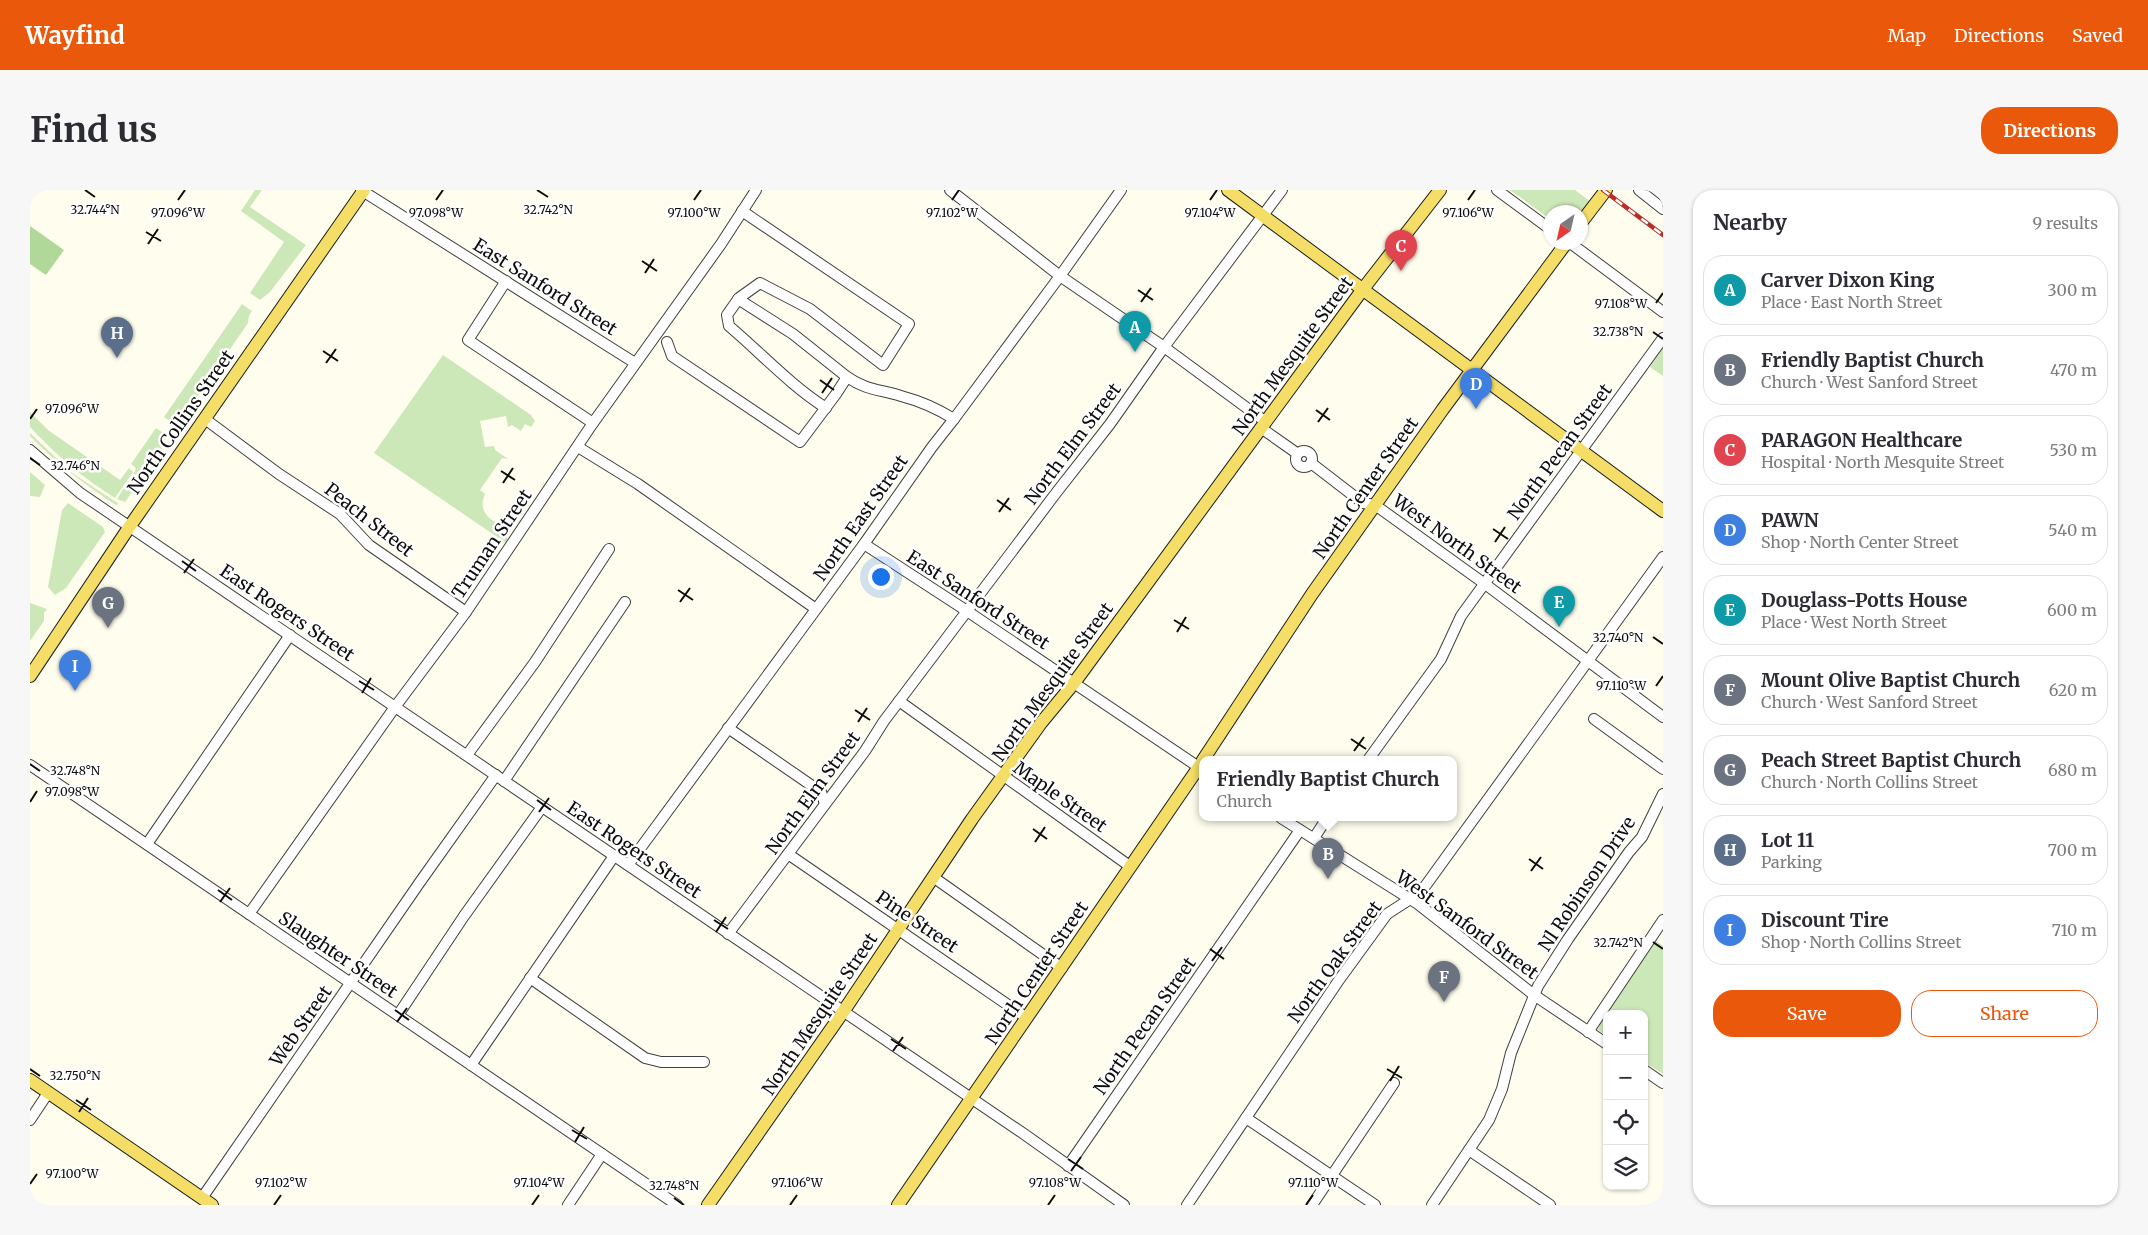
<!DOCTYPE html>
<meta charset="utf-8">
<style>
body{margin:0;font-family:Merriweather,serif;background:#f7f7f7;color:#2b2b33}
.controls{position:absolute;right:15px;bottom:15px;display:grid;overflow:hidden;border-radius:10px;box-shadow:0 1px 4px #0004}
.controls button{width:45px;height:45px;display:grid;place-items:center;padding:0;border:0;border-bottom:1px solid #e1e1e2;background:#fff;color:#2b2b33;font:25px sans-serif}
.compass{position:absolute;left:1513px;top:15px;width:45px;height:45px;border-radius:50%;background:#fff;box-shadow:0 1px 4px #0004;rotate:214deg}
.you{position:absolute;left:850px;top:386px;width:18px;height:18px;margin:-12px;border:4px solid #fff;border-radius:50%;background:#1a73e8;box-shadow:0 0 0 8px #1a73e833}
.badge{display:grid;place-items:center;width:32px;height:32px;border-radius:50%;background:#ea580c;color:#fff;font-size:16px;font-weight:700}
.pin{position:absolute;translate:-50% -41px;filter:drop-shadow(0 1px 2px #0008)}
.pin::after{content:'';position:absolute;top:26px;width:18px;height:15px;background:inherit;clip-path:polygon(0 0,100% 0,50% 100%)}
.popup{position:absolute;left:1169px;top:566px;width:258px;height:65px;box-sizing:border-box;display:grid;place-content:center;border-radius:10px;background:#fff;filter:drop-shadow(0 1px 4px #0005);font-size:16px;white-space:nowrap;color:#7c7c81}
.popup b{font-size:19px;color:#2b2b33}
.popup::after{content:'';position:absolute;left:50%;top:100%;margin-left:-10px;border:10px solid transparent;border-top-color:#fff}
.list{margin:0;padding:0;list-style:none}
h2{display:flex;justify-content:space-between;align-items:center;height:65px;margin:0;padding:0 20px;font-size:21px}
h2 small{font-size:16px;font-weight:400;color:#7c7c81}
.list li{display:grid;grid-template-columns:32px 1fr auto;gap:15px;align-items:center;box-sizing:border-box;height:70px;margin:0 10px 10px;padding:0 10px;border:1px solid #e1e1e2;border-radius:20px}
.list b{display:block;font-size:19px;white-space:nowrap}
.list p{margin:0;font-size:16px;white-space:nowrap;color:#7c7c81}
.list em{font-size:16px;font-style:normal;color:#7c7c81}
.actions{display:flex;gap:10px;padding:15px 20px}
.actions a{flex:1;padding:11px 0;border:1px solid #ea580c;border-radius:20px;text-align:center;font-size:18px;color:#ea580c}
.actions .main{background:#ea580c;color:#fff}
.icon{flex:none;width:28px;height:28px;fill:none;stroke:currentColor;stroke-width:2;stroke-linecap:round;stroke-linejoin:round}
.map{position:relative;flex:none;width:1633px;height:1015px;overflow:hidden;border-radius:20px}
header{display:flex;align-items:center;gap:30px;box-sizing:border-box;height:70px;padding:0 25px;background:#ea580c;color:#fff}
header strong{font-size:24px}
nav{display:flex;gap:28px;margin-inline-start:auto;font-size:18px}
.intro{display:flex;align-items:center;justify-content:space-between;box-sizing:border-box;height:120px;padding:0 30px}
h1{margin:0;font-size:35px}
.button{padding:12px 22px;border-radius:20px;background:#ea580c;color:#fff;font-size:18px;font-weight:700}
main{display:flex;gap:30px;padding:0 30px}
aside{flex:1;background:#fff;border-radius:20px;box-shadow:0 1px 4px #0004}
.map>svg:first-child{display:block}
.green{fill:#cde8b8}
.forest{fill:#b0d898}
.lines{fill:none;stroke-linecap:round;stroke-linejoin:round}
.minor-casing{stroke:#404040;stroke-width:12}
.major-casing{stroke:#1e1e1e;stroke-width:14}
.minor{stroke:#fff;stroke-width:10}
.major{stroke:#f5de67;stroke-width:12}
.rail-casing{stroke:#ba2c28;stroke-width:4.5}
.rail{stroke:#fff;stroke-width:2.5;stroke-dasharray:8;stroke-linecap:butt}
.ticks{fill:none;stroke:#0d0d0d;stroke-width:2}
.labels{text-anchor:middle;stroke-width:5;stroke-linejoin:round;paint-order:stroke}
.street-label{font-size:18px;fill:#0d0d0d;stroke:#fff}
.ticks-label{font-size:12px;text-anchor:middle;fill:#0d0d0d;stroke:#fff;stroke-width:5;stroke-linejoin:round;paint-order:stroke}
</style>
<header>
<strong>Wayfind</strong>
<nav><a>Map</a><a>Directions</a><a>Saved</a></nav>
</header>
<div class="intro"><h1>Find us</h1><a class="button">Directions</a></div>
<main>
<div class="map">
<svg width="1633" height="1015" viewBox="0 0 1633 1015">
<rect width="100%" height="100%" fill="#fffded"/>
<g class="green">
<path d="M225 0H232L220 17 276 55 240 102 230 110 220 103 254 52 211 21Z"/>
<path d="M1480 0H1545L1561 12 1551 27 1550 22H1520V29Z"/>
<path d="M212 114 222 121 219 126 218 133 154 226 147 229 144 234 134 227Z"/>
<path d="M1633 158V186L1620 177Z"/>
<path d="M413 165 501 225 505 231 501 237 495 234 491 241 482 235 478 237 476 226 450 231 455 257 464 256 465 260 478 269 472 268 450 300 455 304C442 334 486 332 476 353L344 263Z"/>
<path d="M0 222 18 240 90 290 99 278 103 282 85 308C53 288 26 265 0 237Z"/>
<path d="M126 238 136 245 132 259 95 312 87 309 105 281 106 278 101 274Z"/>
<path d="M0 243 42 283 89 314 86 315C55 295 26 273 0 246Z"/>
<path d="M0 282 15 295 10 307 0 306Z"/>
<path d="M38 313 73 337 75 342 36 398 25 405 18 397 32 320Z"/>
<path d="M0 413 17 419 14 423V431L0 451Z"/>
<path d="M1625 750 1633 756V884L1614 872V824H1577V846L1565 838Z"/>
</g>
<path class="forest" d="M0 36 34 60 16 85 0 74Z"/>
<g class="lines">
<g class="minor-casing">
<g id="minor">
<path d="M331 0 605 173"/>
<path d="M920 0 1030 86 1134 157 1236 232"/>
<path d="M1467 0 1520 39"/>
<path d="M1609 0 1633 19"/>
<path d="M712 21 879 134 853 175 780 119 730 93 709 108 697 125 699 136C731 163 760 195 796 218"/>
<path d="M1539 52 1633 122"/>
<path d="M476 91 438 150 563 233"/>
<path d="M708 109 763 144 817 187"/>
<path d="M637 152 642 166 770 252 806 204 817 187C838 201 849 199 871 206 890 211 908 219 924 229"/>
<path d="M175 229 249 284 310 324 339 355 436 422"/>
<path d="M1231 238 1268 264"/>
<path d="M548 257 608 294 786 419"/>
<path d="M0 260 50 303 994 944 1094 1015"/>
<circle cx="1274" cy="269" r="8"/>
<path d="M1281 273 1333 313 1345 315 1455 394 1633 527"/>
<path d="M834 354 937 421 1173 580"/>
<path d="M869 511 1101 677"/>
<path d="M1564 529 1633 579"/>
<path d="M698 538 791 602 795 614"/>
<path d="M437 565 505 472 579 359"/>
<path d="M1338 570 1411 469 1431 426 1633 148"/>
<path d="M0 575 647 1015"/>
<path d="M474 591 595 412"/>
<path d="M1251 628 1388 714 1504 805 1577 854"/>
<path d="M1284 648 1297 628"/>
<path d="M117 654 260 445"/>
<path d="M758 664 997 828"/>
<path d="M598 675 834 354 902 257 924 229 1030 86 1091 0"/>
<path d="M903 687 1032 778"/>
<path d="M219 724 365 517 436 422 563 233 691 54 726 0"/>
<path d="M698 744 835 561 854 531 1026 303 1080 234 1134 157 1252 0"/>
<path d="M500 788 615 868 631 872H674"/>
<path d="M368 825 434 726 512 617"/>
<path d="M1558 842 1633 730"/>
<path d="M441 875 584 666"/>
<path d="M1614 880 1633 893"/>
<path d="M1216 928 1345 1015"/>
<path d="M0 930 18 903"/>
<path d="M1439 960 1520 1015"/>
<path d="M1038 976 1270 640"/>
<path d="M172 1008 390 692 466 585"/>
<path d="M538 1015 572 964"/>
<path d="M1157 1015 1309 790 1357 724 1388 704 1396 695 1633 367"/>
<path d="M1282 1015 1364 893"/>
<path d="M1402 1015 1459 930 1472 899 1481 863 1508 796 1538 749 1599 662 1612 647 1633 604"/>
</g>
</g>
<g class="major-casing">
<g id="major">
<path d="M1198 0 1633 321"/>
<path d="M1550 34 1576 0"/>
<path d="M0 486 100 336 334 0"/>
<path d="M1173 570 1282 404 1413 219 1537 52"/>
<path d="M0 890 182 1015"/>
<path d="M678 1015 813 822 942 629 1011 533 1044 493 1333 99 1410 0"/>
<path d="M868 1015 1173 571"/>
</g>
</g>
<use href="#minor" class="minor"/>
<use href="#major" class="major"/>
<g class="rail-casing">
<path id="rail" d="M1573 0 1633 45"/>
</g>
<use href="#rail" class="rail"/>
</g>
<path class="ticks" d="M55 0 65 7M507 0 518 7M148 10 155 0M406 10 413 0M664 10 671 0M922 10 929 0M1180 10 1187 0M1438 10 1445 0M116 42 131 51M118 54 128 39M612 71 627 81M615 83 624 69M1108 100 1123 110M1111 112 1121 98M1626 113 1633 103M1623 142 1633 149M293 161 308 171M296 173 306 159M790 190 804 200M792 203 802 188M1286 220 1300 230M0 229 7 219M1288 232 1298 218M0 268 10 275M471 281 485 290M473 293 483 278M967 310 981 320M969 322 979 308M1463 339 1478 349M1465 352 1475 337M152 371 166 381M154 383 164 369M648 400 663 410M650 412 660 398M1144 430 1159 439M1147 442 1156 427M1623 447 1633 454M329 491 344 500M1626 496 1633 486M332 503 341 488M825 520 840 530M828 532 837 518M1321 549 1336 559M1324 561 1334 547M0 574 10 581M507 610 521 620M0 612 7 601M509 622 519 608M1003 639 1017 649M1005 652 1015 637M1499 669 1513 679M1501 681 1511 667M188 700 202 710M190 712 200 698M684 730 698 739M686 742 696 727M1623 752 1633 759M1180 759 1194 769M1182 771 1192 757M365 820 379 830M367 832 377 818M861 849 876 859M863 861 873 847M0 879 10 886M1357 879 1372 888M1360 891 1369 876M46 910 61 920M49 922 58 908M542 940 557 949M545 952 554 937M1038 969 1053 979M1041 981 1051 967M0 994 7 984M644 1008 654 1015M244 1015 251 1005M502 1015 509 1005M760 1015 767 1005M1018 1015 1025 1005M1276 1015 1283 1005"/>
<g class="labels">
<g class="street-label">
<text transform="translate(515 97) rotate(32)" y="6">East Sanford Street</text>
<text transform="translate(1263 166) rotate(-54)" y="6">North Mesquite Street</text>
<text transform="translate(151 232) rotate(-55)" y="6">North Collins Street</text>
<text transform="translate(1043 254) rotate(-53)" y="6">North Elm Street</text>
<text transform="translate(1530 262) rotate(-54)" y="6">North Pecan Street</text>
<text transform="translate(1336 298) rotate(-55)" y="6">North Center Street</text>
<text transform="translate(831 328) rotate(-55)" y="6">North East Street</text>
<text transform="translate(339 330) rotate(38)" y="6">Peach Street</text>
<text transform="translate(462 354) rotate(-56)" y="6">Truman Street</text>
<text transform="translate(1427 354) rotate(36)" y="6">West North Street</text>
<text transform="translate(948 410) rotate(33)" y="6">East Sanford Street</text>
<text transform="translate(257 423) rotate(34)" y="6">East Rogers Street</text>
<text transform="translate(1023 492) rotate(-54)" y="6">North Mesquite Street</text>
<text transform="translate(783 603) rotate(-54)" y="6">North Elm Street</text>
<text transform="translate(1030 607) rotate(35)" y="6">Maple Street</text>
<text transform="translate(604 660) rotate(34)" y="6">East Rogers Street</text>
<text transform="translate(1557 694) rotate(-56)" y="6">Nl Robinson Drive</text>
<text transform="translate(887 732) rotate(34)" y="6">Pine Street</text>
<text transform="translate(1437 735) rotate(36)" y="6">West Sanford Street</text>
<text transform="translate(308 765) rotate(34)" y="6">Slaughter Street</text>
<text transform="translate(1305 772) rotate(-54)" y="6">North Oak Street</text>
<text transform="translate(1007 783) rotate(-56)" y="6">North Center Street</text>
<text transform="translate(790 824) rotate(-56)" y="6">North Mesquite Street</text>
<text transform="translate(271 836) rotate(-55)" y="6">Web Street</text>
<text transform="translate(1115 836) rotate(-55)" y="6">North Pecan Street</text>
</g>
</g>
<g class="ticks-label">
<text x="65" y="24">32.744°N</text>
<text x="518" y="24">32.742°N</text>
<text x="148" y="27">97.096°W</text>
<text x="406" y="27">97.098°W</text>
<text x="664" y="27">97.100°W</text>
<text x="922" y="27">97.102°W</text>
<text x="1180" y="27">97.104°W</text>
<text x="1438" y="27">97.106°W</text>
<text x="1591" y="118">97.108°W</text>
<text x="1588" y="146">32.738°N</text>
<text x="42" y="223">97.096°W</text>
<text x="45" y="280">32.746°N</text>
<text x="1588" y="452">32.740°N</text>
<text x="1591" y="500">97.110°W</text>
<text x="45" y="585">32.748°N</text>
<text x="42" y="606">97.098°W</text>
<text x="1588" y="757">32.742°N</text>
<text x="45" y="890">32.750°N</text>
<text x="42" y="988">97.100°W</text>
<text x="251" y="997">97.102°W</text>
<text x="509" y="997">97.104°W</text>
<text x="767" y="997">97.106°W</text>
<text x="1025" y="997">97.108°W</text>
<text x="1283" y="997">97.110°W</text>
<text x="644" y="1000">32.748°N</text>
</g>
</svg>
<div class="controls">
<button>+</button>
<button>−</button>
<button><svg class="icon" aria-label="locate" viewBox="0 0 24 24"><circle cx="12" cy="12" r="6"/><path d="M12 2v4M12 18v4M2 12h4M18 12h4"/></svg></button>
<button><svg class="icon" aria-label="layers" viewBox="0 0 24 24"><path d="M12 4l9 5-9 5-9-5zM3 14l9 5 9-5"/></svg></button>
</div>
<svg class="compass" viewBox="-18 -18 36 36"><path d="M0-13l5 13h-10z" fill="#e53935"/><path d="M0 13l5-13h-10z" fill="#7c7c81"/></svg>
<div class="you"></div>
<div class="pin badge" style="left:1105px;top:162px;background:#0f9aa8">A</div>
<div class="pin badge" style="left:1298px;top:689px;background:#6b7280">B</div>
<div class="popup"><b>Friendly Baptist Church</b>Church</div>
<div class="pin badge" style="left:1371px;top:81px;background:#e0444e">C</div>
<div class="pin badge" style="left:1446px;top:219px;background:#3f7fe0">D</div>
<div class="pin badge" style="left:1529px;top:437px;background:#0f9aa8">E</div>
<div class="pin badge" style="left:1414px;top:812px;background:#6b7280">F</div>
<div class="pin badge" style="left:78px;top:438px;background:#6b7280">G</div>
<div class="pin badge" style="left:87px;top:168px;background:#5c6f8a">H</div>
<div class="pin badge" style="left:45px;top:501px;background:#3f7fe0">I</div>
</div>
<aside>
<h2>Nearby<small>9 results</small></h2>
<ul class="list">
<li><span class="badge" style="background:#0f9aa8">A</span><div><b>Carver Dixon King</b><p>Place · East North Street</p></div><em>300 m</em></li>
<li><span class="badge" style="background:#6b7280">B</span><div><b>Friendly Baptist Church</b><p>Church · West Sanford Street</p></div><em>470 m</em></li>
<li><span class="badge" style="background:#e0444e">C</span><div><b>PARAGON Healthcare</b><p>Hospital · North Mesquite Street</p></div><em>530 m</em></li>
<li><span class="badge" style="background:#3f7fe0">D</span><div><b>PAWN</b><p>Shop · North Center Street</p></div><em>540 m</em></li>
<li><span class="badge" style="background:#0f9aa8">E</span><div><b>Douglass-Potts House</b><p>Place · West North Street</p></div><em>600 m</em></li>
<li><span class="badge" style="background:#6b7280">F</span><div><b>Mount Olive Baptist Church</b><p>Church · West Sanford Street</p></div><em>620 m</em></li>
<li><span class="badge" style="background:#6b7280">G</span><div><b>Peach Street Baptist Church</b><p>Church · North Collins Street</p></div><em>680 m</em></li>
<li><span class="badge" style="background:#5c6f8a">H</span><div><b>Lot 11</b><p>Parking</p></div><em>700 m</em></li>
<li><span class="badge" style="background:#3f7fe0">I</span><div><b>Discount Tire</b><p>Shop · North Collins Street</p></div><em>710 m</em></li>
</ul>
<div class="actions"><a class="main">Save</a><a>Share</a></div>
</aside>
</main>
